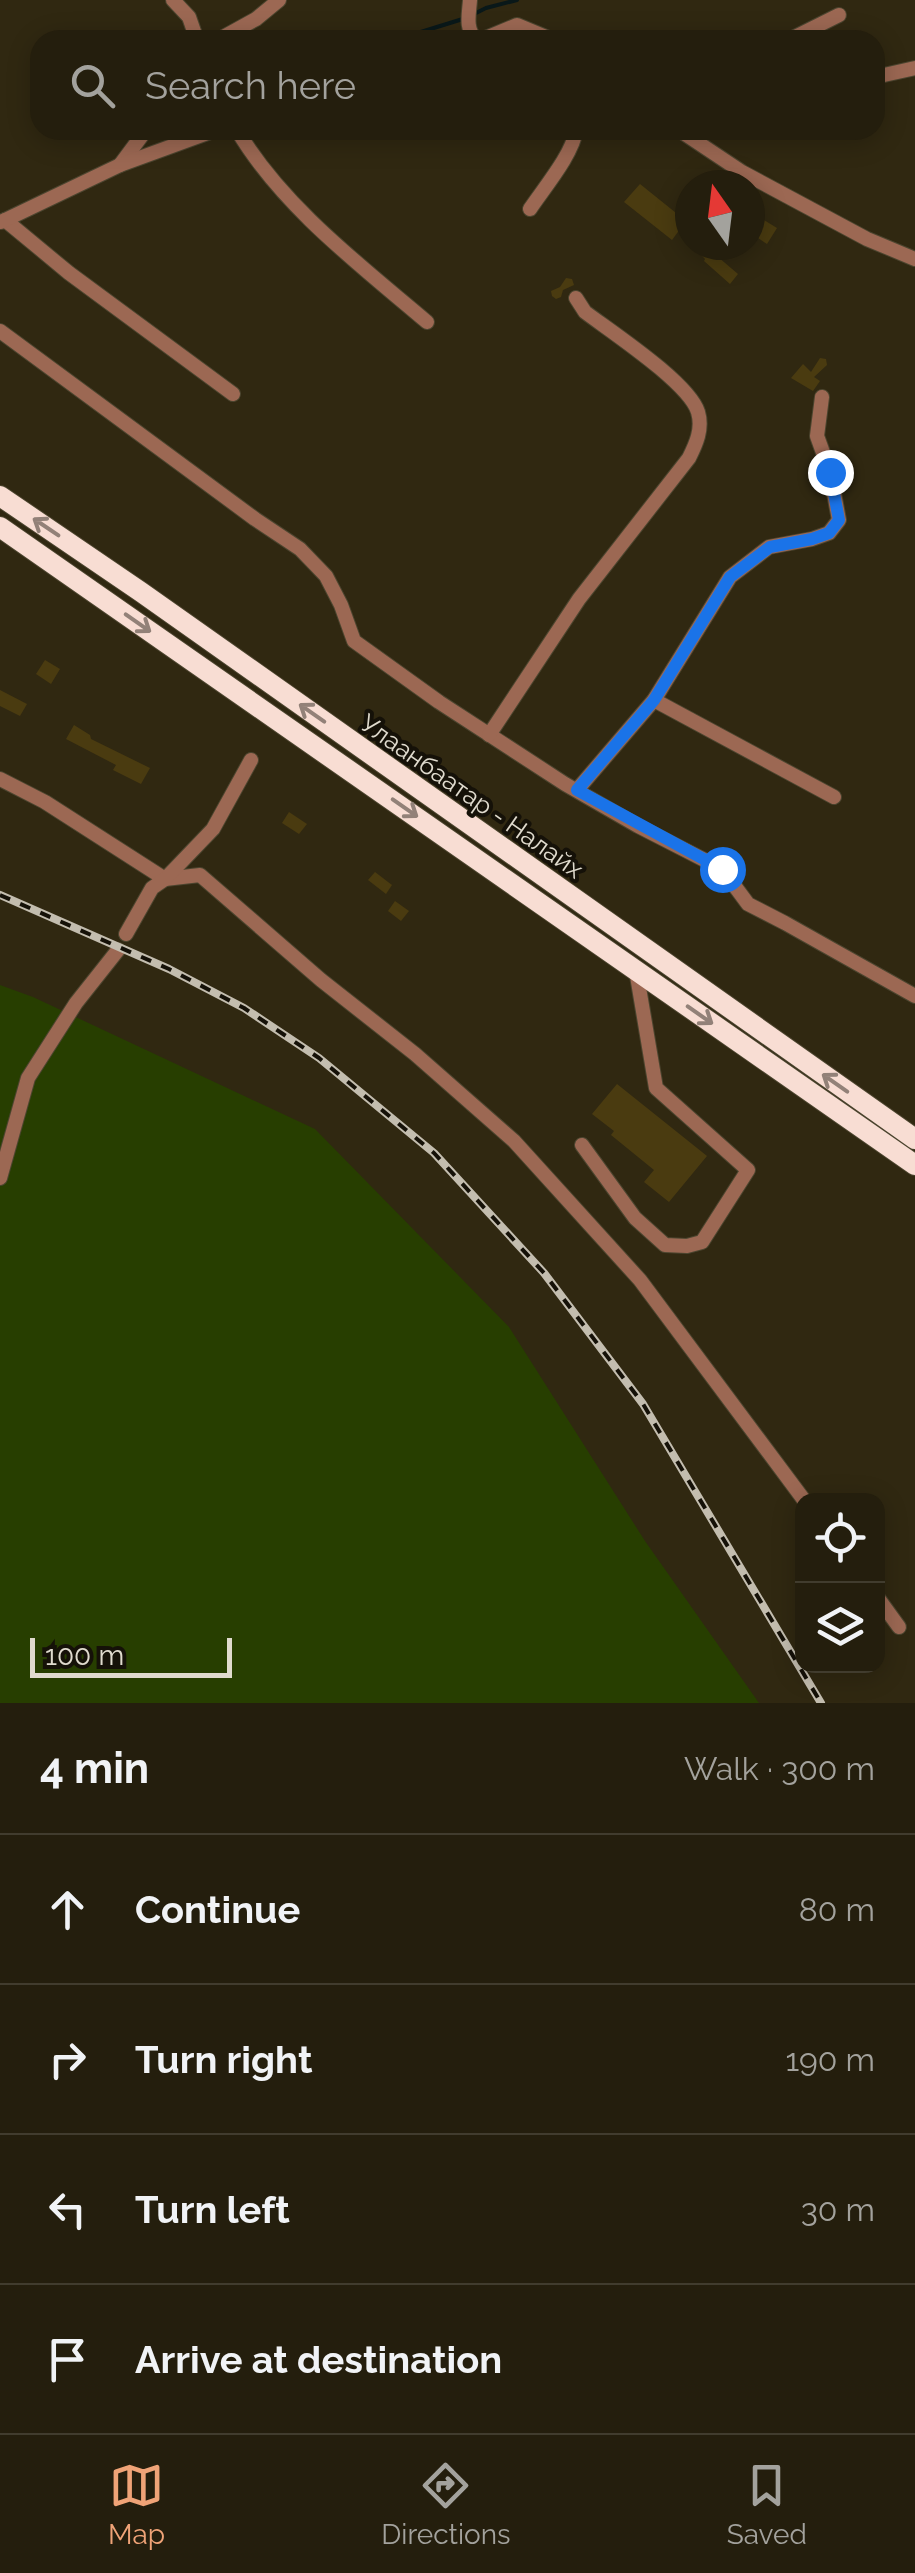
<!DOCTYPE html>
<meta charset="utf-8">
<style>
body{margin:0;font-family:Raleway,sans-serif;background:#2c2716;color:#f1f3f6}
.controls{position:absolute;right:30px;bottom:30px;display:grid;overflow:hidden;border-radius:20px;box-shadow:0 5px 25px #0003}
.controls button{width:90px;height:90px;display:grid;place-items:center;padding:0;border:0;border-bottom:2px solid #413c2e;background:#241e0d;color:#f1f3f6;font:50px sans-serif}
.compass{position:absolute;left:675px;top:170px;width:90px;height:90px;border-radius:50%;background:#241e0d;box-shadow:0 5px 25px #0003;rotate:346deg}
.scale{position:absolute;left:30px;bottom:25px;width:202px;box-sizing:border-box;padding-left:10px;border:5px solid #e0dbce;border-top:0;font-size:28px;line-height:35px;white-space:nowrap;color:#e0dbce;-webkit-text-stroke:8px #151108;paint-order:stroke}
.stop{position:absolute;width:30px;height:30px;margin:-22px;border:8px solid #1a73e8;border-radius:50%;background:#fff}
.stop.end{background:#1a73e8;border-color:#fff;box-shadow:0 2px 10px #0008}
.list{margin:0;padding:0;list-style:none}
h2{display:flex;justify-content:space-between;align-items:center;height:130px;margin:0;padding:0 40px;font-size:42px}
h2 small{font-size:32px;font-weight:400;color:#a3a29d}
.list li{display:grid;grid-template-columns:65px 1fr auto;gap:30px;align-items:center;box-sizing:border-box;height:150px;padding:0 40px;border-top:2px solid #413c2e}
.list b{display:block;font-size:38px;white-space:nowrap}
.list em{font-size:32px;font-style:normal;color:#a3a29d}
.icon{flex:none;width:55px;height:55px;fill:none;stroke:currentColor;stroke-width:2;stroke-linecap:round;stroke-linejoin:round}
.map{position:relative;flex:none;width:915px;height:1703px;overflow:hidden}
.search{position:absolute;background:#241e0d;box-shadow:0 5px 25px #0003;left:30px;right:30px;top:30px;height:110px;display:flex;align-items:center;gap:25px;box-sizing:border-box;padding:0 35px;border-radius:30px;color:#a3a29d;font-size:38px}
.sheet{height:730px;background:#241e0d}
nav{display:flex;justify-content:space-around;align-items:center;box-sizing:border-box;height:140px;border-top:2px solid #413c2e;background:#241e0d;font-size:28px;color:#a3a29d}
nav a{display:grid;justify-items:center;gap:5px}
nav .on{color:#efa377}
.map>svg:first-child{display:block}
.green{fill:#273e00}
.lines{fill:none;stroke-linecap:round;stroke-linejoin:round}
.stream{stroke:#091819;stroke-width:4}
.building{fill:#4a3b10}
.minor-casing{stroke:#4c452f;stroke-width:16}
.highway-casing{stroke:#4c452f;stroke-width:22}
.minor{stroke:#9c6853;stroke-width:14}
.highway{stroke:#f8ddd3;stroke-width:20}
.rail-casing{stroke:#c3bdaf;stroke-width:8}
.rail{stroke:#151108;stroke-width:4;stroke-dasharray:11;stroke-linecap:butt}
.oneway{stroke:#928178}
.route{stroke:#1a73e8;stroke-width:12}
.labels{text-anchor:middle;stroke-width:8;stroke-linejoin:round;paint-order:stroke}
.street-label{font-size:25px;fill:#e0dbce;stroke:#151108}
</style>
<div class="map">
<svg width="915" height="1703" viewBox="0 0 915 1703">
<rect width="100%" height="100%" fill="#302811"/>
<path class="green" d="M0 985 33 997 315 1129 509 1327 645 1541 759 1703H0Z"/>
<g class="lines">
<g class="stream">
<path d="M474 14 486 8 517 0"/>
<path d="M395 40 466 18"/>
</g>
</g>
<g class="building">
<path d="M640 184 686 221 672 240 624 202Z"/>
<path d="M761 218 777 228 767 244 752 234Z"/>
<path d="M692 245H704L738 274 730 284 704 261 705 259Z"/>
<path d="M566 278 572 279 574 285 563 290 561 297 556 299 552 296 551 291 560 287Z"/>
<path d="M820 358 826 359 827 365 814 377 820 381 813 391 791 378 803 364 811 372Z"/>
<path d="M45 660 60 669 51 684 36 674Z"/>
<path d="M0 690 27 704 20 716 0 706Z"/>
<path d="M74 725 90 735 91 739 150 768 141 784 113 770 116 765 66 739Z"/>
<path d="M289 812 307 824 299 834 282 823Z"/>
<path d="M375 872 392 885 386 894 368 880Z"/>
<path d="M395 901 409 911 401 921 388 911Z"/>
<path d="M617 1084 707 1156 669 1202 644 1182 654 1170 611 1135 614 1131 592 1114Z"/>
</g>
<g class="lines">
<g class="minor-casing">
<g id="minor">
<path d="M173 0 189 17 197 40"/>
<path d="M470 0C469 15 465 28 476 40"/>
<path d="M218 40 256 19 279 0"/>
<path d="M481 40 517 25 553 40"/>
<path d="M789 40 839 15"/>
<path d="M875 77 915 68"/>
<path d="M237 130C282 206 360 265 427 322"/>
<path d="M679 130 742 172 867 239 915 259"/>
<path d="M120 165 146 130"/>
<path d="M530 209C544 188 573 154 576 130"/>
<path d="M5 220 69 273 233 394"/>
<path d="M1 222 120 165 216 130"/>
<path d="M0 331 255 519 300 549 326 576 341 605 354 641 439 702 565 784 638 826 722 869 748 904 785 923 915 996"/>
<path d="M654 700 834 797"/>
<path d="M489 735 579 599 689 458C696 444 703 429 698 412 689 383 613 333 585 312L576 298"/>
<path d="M0 779 45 802 165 879 200 875 321 980 415 1054 514 1141 640 1280 804 1500"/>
<path d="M577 790 654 700 730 577 769 547 812 539 829 533 839 520 830 472 817 436 822 397"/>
<path d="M126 934 152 888 165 879 213 829 251 760"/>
<path d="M582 1145 635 1218 665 1245 687 1246 702 1242 748 1170 656 1088 636 970"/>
<path d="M0 1178 28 1078 76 1003 118 950"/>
<path d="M878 1598 899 1627"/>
</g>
</g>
<g class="highway-casing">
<g id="highway">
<path d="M0 496 141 592 915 1139"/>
<path d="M0 527 915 1165"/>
</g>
</g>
<use href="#minor" class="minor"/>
<use href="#highway" class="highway"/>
<g class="rail-casing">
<path id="rail" d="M0 895 169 969 244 1008 319 1058 434 1153 544 1273 643 1404 821 1703"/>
</g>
<use href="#rail" class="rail"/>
</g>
<defs><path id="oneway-shaft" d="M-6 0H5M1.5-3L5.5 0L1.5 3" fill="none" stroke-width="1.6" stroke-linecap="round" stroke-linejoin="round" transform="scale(2.5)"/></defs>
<g class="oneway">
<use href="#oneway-shaft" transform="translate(46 527) rotate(-146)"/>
<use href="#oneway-shaft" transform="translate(138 623) rotate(35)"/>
<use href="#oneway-shaft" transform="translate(312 713) rotate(-145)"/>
<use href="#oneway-shaft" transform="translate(405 808) rotate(35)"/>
<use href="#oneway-shaft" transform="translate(700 1015) rotate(35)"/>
<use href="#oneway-shaft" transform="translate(835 1083) rotate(-145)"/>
</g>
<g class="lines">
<path class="route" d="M722 869 577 790 654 700 730 577 770 547 812 539 829 533 839 520 830 472"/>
</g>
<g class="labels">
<g class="street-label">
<text transform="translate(472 796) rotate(35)" y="9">Улаанбаатар - Налайх</text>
</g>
</g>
</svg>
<div class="controls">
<button><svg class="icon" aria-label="locate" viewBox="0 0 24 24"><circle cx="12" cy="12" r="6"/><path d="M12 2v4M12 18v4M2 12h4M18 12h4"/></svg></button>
<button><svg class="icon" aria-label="layers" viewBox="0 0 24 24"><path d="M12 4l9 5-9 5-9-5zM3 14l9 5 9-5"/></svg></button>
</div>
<svg class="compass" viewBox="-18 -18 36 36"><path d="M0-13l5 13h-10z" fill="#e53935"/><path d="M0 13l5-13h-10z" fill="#a3a29d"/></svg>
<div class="scale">100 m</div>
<div class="stop" style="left:722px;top:869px"></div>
<div class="stop end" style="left:830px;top:472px"></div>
<div class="search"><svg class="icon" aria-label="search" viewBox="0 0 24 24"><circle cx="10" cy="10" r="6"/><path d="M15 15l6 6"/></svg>Search here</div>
</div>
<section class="sheet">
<h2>4 min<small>Walk · 300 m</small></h2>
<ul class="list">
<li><svg class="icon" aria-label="ahead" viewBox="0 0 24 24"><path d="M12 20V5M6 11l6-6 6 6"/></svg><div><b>Continue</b></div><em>80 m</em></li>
<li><svg class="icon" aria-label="right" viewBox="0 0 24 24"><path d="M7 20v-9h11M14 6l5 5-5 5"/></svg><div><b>Turn right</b></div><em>190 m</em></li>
<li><svg class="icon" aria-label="left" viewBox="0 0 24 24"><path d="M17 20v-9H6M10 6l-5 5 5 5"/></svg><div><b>Turn left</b></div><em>30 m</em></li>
<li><svg class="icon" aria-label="arrive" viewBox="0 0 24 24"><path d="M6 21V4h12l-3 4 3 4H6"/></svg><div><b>Arrive at destination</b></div></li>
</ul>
</section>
<nav>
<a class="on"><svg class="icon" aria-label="map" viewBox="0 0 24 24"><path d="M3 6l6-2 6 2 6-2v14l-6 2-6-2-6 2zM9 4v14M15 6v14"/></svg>Map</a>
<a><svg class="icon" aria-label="directions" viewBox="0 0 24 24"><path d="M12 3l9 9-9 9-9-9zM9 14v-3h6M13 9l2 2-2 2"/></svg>Directions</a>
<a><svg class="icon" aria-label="saved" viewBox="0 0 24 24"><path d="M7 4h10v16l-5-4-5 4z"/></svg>Saved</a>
</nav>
